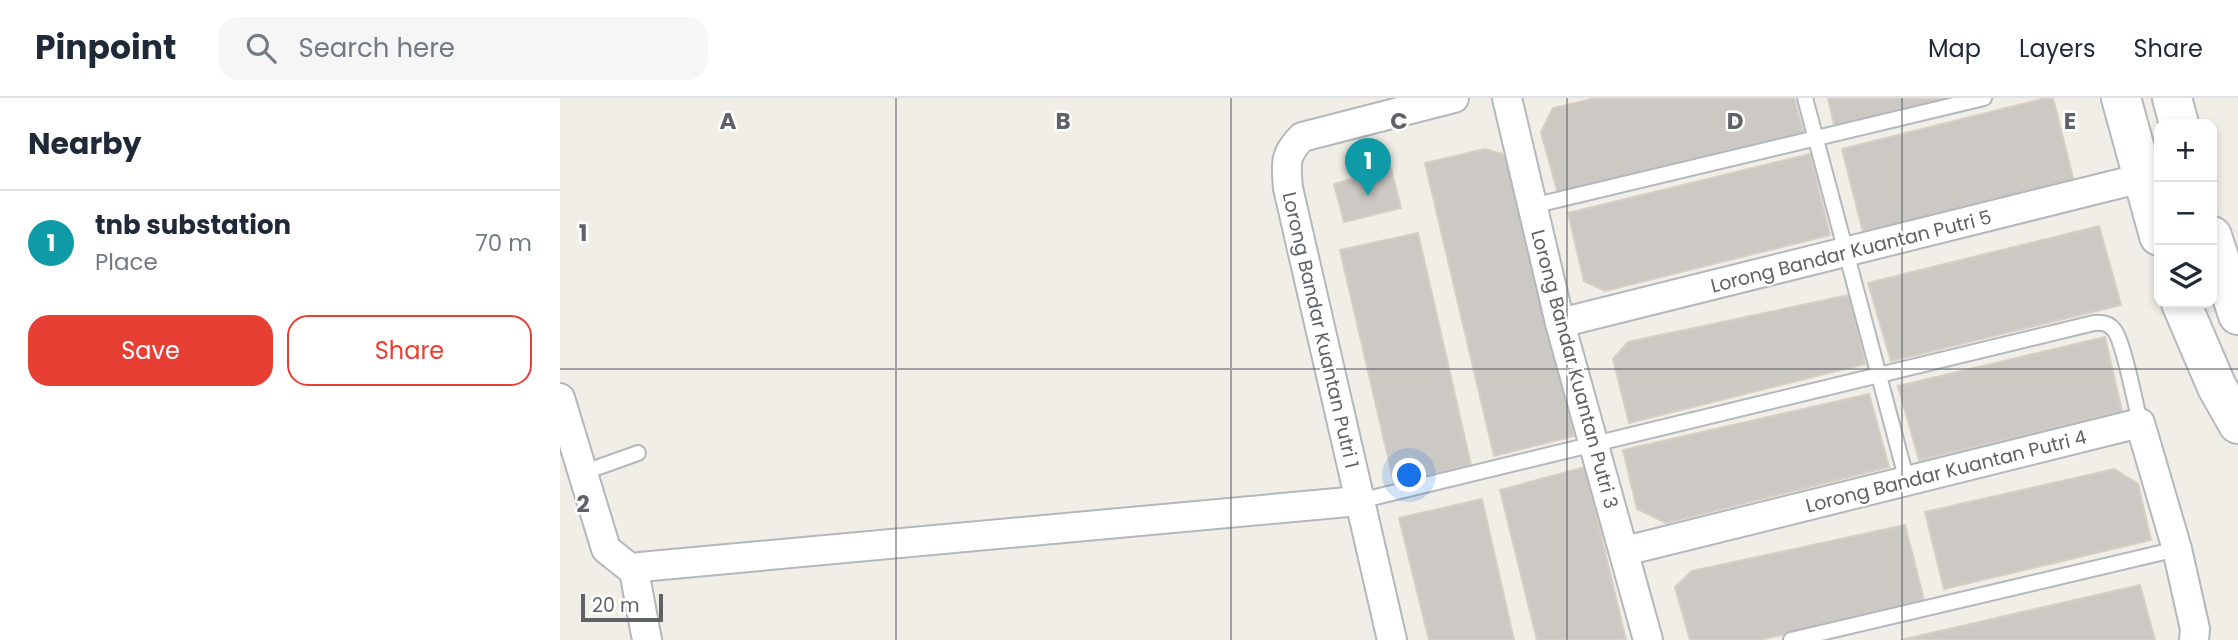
<!DOCTYPE html>
<meta charset="utf-8">
<style>
body{margin:0;font-family:Poppins,sans-serif;background:#f6f6f7;color:#1f2937}
.controls{position:absolute;right:21px;top:21px;display:grid;overflow:hidden;border-radius:14px;box-shadow:0 4px 10px #0003}
.controls button{width:63px;height:63px;display:grid;place-items:center;padding:0;border:0;border-bottom:2px solid #e0e1e3;background:#fff;color:#1f2937;font:35px sans-serif}
.scale{position:absolute;left:21px;bottom:18px;width:82px;box-sizing:border-box;padding-left:7px;border:4px solid #5e6266;border-top:0;font-size:19px;line-height:24px;white-space:nowrap;color:#5e6266;-webkit-text-stroke:5px #fff;paint-order:stroke}
.you{position:absolute;left:850px;top:378px;width:24px;height:24px;margin:-18px;border:5px solid #fff;border-radius:50%;background:#1a73e8;box-shadow:0 0 0 10px #1a73e833}
.badge{display:grid;place-items:center;width:46px;height:46px;border-radius:50%;background:#e83f34;color:#fff;font-size:23px;font-weight:700}
.pin{position:absolute;translate:-50% -58px;filter:drop-shadow(0 2px 4px #0008)}
.pin::after{content:'';position:absolute;top:37px;width:24px;height:21px;background:inherit;clip-path:polygon(0 0,100% 0,50% 100%)}
.list{margin:0;padding:0;list-style:none}
h2{display:flex;justify-content:space-between;align-items:center;height:91px;margin:0;padding:0 28px;font-size:30px}
h2 small{font-size:23px;font-weight:400;color:#747a83}
.list li{display:grid;grid-template-columns:46px 1fr auto;gap:21px;align-items:center;box-sizing:border-box;height:105px;padding:0 28px;border-top:2px solid #e0e1e3}
.list b{display:block;font-size:26px;white-space:nowrap}
.list p{margin:0;font-size:23px;white-space:nowrap;color:#747a83}
.list em{font-size:23px;font-style:normal;color:#747a83}
.actions{display:flex;gap:14px;padding:21px 28px}
.actions a{flex:1;padding:16px 0;border:2px solid #e83f34;border-radius:21px;text-align:center;font-size:24px;color:#e83f34}
.actions .main{background:#e83f34;color:#fff}
.icon{flex:none;width:38px;height:38px;fill:none;stroke:currentColor;stroke-width:2;stroke-linecap:round;stroke-linejoin:round}
.map{position:relative;flex:none;width:1678px;height:542px;overflow:hidden}
header{display:flex;align-items:center;gap:42px;box-sizing:border-box;height:98px;padding:0 35px;background:#fff;border-bottom:2px solid #e0e1e3}
header strong{font-size:33px}
nav{display:flex;gap:38px;margin-inline-start:auto;font-size:24px}
.search{width:490px;height:63px;background:#f6f6f7;display:flex;align-items:center;gap:18px;box-sizing:border-box;padding:0 24px;border-radius:21px;color:#747a83;font-size:26px}
main{display:flex}
aside{flex:1;background:#fff}
.map>svg:first-child{display:block}
.building{fill:#ccc8c3;stroke:#d5cfc5;stroke-width:2}
.lines{fill:none;stroke-linecap:round;stroke-linejoin:round}
.lane-casing{stroke:#b4b7bb;stroke-width:18}
.street-casing{stroke:#b4b7bb;stroke-width:32}
.secondary-casing{stroke:#b5b9bd;stroke-width:42}
.lane{stroke:#fff;stroke-width:14}
.street{stroke:#fff;stroke-width:28}
.secondary{stroke:#fff;stroke-width:38}
.grid{fill:none;stroke:#5e6266;stroke-width:2;stroke-opacity:0.55}
.labels{text-anchor:middle;stroke-width:5;stroke-linejoin:round;paint-order:stroke}
.street-label{font-size:19px;fill:#5e6266;stroke:#fff}
.grid-label{font-size:23px;text-anchor:middle;font-weight:bold;fill:#5e6266;stroke:#fff;stroke-width:5;stroke-linejoin:round;paint-order:stroke}
</style>
<header>
<strong>Pinpoint</strong>
<div class="search"><svg class="icon" aria-label="search" viewBox="0 0 24 24"><circle cx="10" cy="10" r="6"/><path d="M15 15l6 6"/></svg>Search here</div>
<nav><a>Map</a><a>Layers</a><a>Share</a></nav>
</header>
<main>
<aside>
<h2>Nearby<small></small></h2>
<ul class="list">
<li><span class="badge" style="background:#0f9aa8">1</span><div><b>tnb substation</b><p>Place</p></div><em>70 m</em></li>
</ul>
<div class="actions"><a class="main">Save</a><a>Share</a></div>
</aside>
<div class="map">
<svg width="1678" height="542" viewBox="0 0 1678 542">
<rect width="100%" height="100%" fill="#f0eee6"/>
<g class="building">
<path d="M1036 0H1234L1244 36 998 96 981 34 993 10Z"/>
<path d="M1268 0H1402L1275 31Z"/>
<path d="M1486 0H1493L1514 84 1303 134 1282 51Z"/>
<path d="M925 51 949 58 1014 338 934 358 865 65Z"/>
<path d="M1250 56 1270 137 1045 193 1024 183 1008 115Z"/>
<path d="M831 70 841 110 784 124 774 86Z"/>
<path d="M1539 128 1561 207 1331 263 1308 185Z"/>
<path d="M858 135 911 367 834 385 780 152Z"/>
<path d="M1289 197 1305 266 1069 325 1053 261 1068 244Z"/>
<path d="M1545 239 1562 313 1359 362 1338 288Z"/>
<path d="M1309 296 1329 369 1106 425 1077 411 1063 352Z"/>
<path d="M1025 369 1066 542H977L940 392Z"/>
<path d="M1554 371 1578 386 1591 442 1384 491 1365 414Z"/>
<path d="M922 401 954 542H869L839 420Z"/>
<path d="M1345 427 1364 502 1200 542H1130L1115 489 1132 473Z"/>
<path d="M1580 487 1595 542H1341Z"/>
</g>
<g class="lines">
<g class="lane-casing">
<g id="lane">
<path d="M1245 0 1347 383"/>
<path d="M972 108 1424 0"/>
<path d="M22 375 78 355"/>
<path d="M799 403 1534 225C1542 224 1549 225 1554 232 1563 242 1576 308 1580 325"/>
<path d="M1231 542 1617 451"/>
</g>
</g>
<g class="street-casing">
<g id="street">
<path d="M947 0 1000 225 1088 542"/>
<path d="M1000 225 1582 80"/>
<path d="M0 300 46 451 75 474"/>
<path d="M1065 453 1580 325 1617 451 1635 531 1634 542"/>
<path d="M87 542 75 478 80 469 799 403"/>
<path d="M832 542 728 90C726 66 724 57 742 39L894 0"/>
</g>
</g>
<g class="secondary-casing">
<g id="secondary">
<path d="M1561 0 1599 138"/>
<path d="M1612 0 1619 26"/>
<path d="M1652 138 1678 217"/>
<path d="M1621 205 1657 289 1678 326"/>
</g>
</g>
<use href="#lane" class="lane"/>
<use href="#street" class="street"/>
<use href="#secondary" class="secondary"/>
</g>
<path class="grid" d="M336 0V542M671 0V542M1007 0V542M1342 0V542M0 271H1678"/>
<g class="labels">
<g class="street-label">
<text transform="translate(1291 153) rotate(-14)" y="7">Lorong Bandar Kuantan Putri 5</text>
<text transform="translate(761 232) rotate(77)" y="7">Lorong Bandar Kuantan Putri 1</text>
<text transform="translate(1015 271) rotate(75)" y="7">Lorong Bandar Kuantan Putri 3</text>
<text transform="translate(1386 373) rotate(-14)" y="7">Lorong Bandar Kuantan Putri 4</text>
</g>
</g>
<g class="grid-label">
<text x="168" y="31">A</text>
<text x="503" y="31">B</text>
<text x="839" y="31">C</text>
<text x="1175" y="31">D</text>
<text x="1510" y="31">E</text>
<text x="23" y="143">1</text>
<text x="23" y="414">2</text>
</g>
</svg>
<div class="controls">
<button>+</button>
<button>−</button>
<button><svg class="icon" aria-label="layers" viewBox="0 0 24 24"><path d="M12 4l9 5-9 5-9-5zM3 14l9 5 9-5"/></svg></button>
</div>
<div class="scale">20 m</div>
<div class="you"></div>
<div class="pin badge" style="left:808px;top:98px;background:#0f9aa8">1</div>
</div>
</main>
